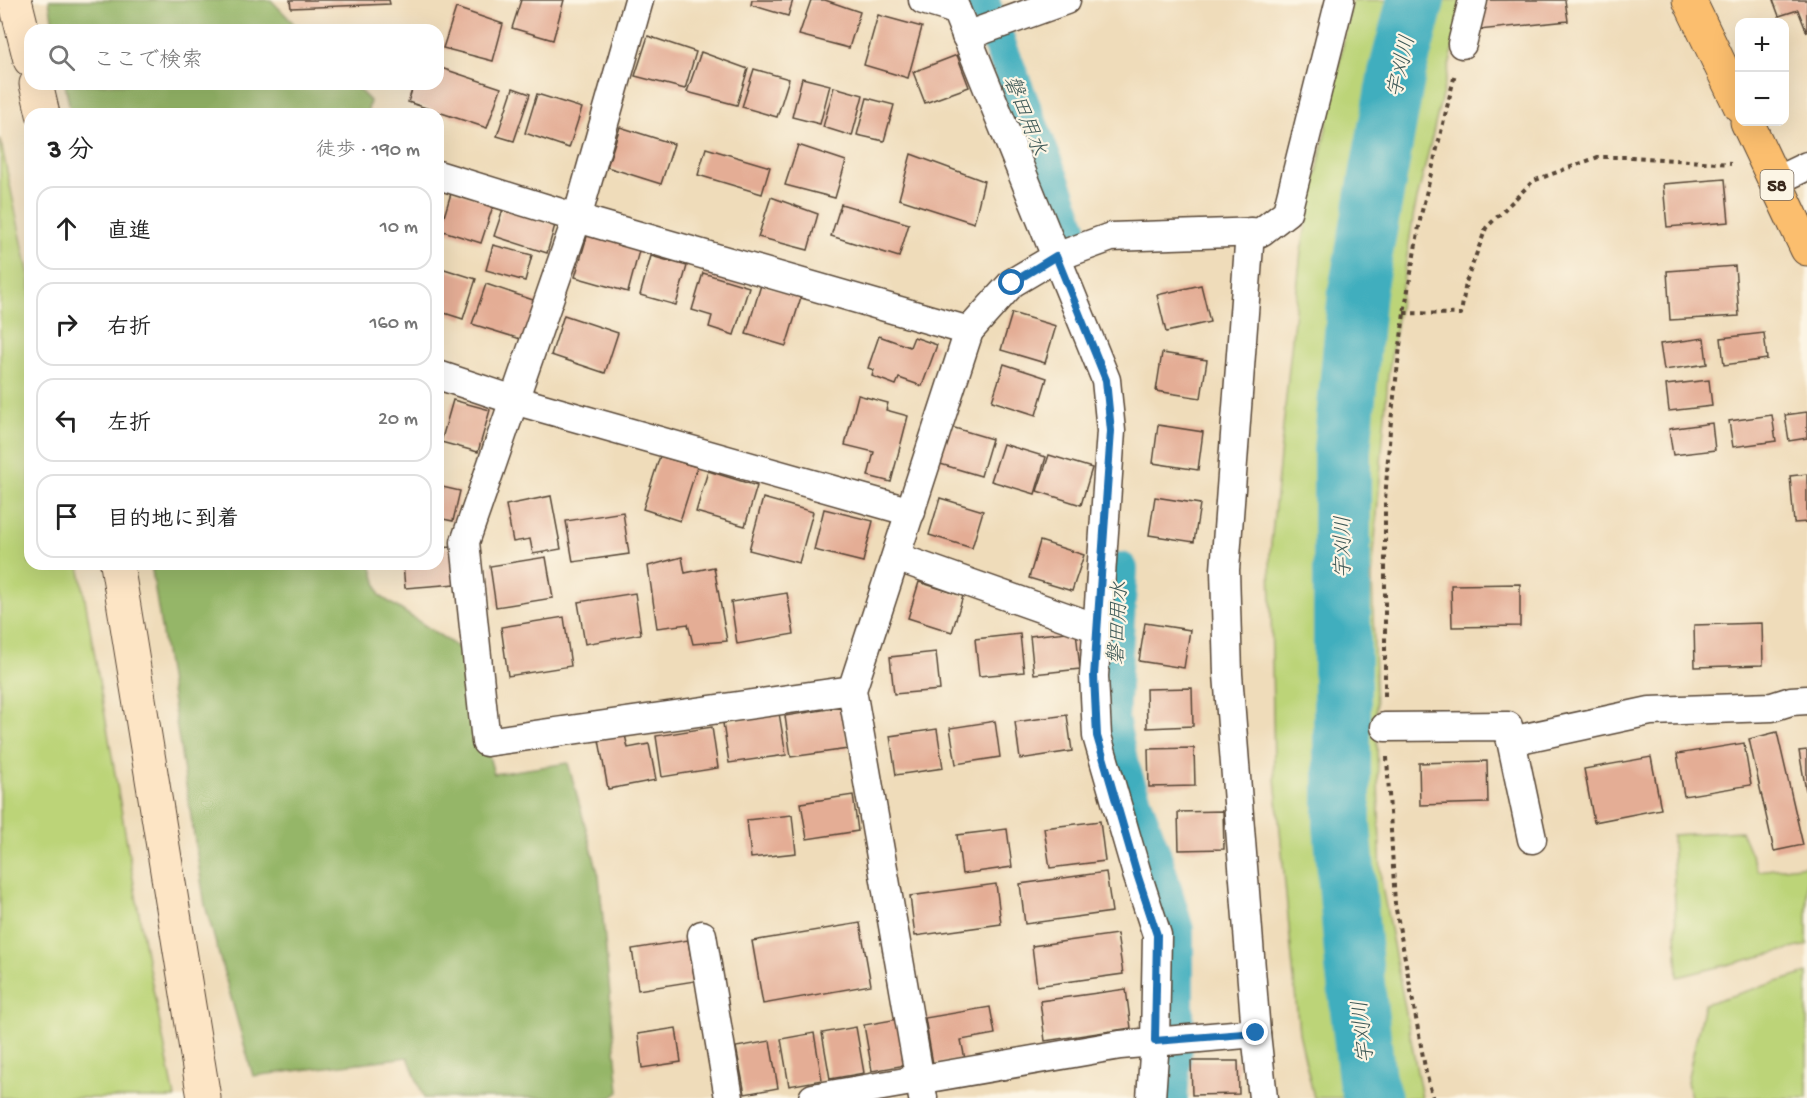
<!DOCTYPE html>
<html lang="ja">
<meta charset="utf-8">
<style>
body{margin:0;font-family:"Gochi Hand","Klee One",sans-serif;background:#f6f6f6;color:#222}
.controls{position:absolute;right:18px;top:18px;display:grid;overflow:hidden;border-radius:12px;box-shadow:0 6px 24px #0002}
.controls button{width:54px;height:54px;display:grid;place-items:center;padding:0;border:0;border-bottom:2px solid #e0e0e0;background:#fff;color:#222;font:30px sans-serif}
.stop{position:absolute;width:18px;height:18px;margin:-14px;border:4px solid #1f6fb2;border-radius:50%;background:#fff}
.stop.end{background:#1f6fb2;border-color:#fff;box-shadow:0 2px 6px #0008}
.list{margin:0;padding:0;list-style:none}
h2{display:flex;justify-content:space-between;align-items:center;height:78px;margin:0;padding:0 24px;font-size:26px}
h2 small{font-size:20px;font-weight:400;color:#767676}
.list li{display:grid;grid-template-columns:39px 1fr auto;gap:18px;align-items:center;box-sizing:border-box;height:84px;margin:0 12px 12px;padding:0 12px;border:2px solid #e0e0e0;border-radius:18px}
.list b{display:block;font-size:22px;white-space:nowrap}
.list em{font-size:20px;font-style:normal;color:#767676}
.icon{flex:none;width:33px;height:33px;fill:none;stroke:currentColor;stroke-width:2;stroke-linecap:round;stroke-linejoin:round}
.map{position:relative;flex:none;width:1807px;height:1098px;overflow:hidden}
.search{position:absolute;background:#fff;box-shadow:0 6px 24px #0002;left:24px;top:24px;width:420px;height:66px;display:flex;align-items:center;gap:15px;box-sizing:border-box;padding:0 21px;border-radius:18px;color:#767676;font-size:22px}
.panel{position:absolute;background:#fff;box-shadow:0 6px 24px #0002;left:24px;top:108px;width:420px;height:462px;border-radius:18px}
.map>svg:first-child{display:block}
.green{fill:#bcd478;stroke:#7c7f4b;stroke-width:1.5}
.forest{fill:#95b668;stroke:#687043;stroke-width:1.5}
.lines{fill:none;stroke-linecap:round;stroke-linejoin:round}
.canal{stroke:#41aebe;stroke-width:34}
.river{stroke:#41aebe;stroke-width:58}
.building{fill:#e4ad95}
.street-casing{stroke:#564535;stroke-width:31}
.secondary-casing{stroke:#564535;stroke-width:35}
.primary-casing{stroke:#564535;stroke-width:35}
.path{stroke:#564535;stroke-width:4;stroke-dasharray:4.5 4.5;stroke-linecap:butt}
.street{stroke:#fff;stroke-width:28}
.secondary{stroke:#fde5c5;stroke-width:33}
.primary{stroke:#fbbe6e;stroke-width:33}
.route{stroke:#1f6fb2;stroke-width:8}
.labels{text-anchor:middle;stroke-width:4.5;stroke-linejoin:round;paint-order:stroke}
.shield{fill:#fcf5e5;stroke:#75675a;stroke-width:1.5}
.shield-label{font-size:18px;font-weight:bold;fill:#3b2a1e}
.water-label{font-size:21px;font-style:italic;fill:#3d5856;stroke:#fcf5e5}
</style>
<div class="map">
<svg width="1807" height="1098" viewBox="0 0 1807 1098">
<rect width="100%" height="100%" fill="#fcf5e5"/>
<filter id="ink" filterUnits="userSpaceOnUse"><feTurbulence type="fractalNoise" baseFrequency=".0167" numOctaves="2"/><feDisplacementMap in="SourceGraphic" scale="12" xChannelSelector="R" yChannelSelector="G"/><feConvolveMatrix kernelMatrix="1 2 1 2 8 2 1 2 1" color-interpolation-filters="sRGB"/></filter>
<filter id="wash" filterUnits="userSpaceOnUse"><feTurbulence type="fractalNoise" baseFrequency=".008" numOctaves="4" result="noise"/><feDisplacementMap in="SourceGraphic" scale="24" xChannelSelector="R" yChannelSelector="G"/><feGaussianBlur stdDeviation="1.35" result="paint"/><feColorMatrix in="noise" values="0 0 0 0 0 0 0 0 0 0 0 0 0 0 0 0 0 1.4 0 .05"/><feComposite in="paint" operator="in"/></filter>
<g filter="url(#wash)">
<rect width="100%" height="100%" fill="#efdcba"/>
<g class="green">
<path d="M1352 0H1465L1414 212 1388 376 1372 578 1381 881 1422 1098H1314L1299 1033 1274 767 1270 554 1301 251Z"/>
<path d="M0 138 30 280V564H79L146 954 175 1098H0Z"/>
<path d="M1741 831 1758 871 1807 865V945L1678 977 1672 835Z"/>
<path d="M1807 973V1098H1690L1687 1081 1704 1004Z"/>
</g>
<g class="forest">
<path d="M49 0H271L300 30H54Z"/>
<path d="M65 84H353L370 101 367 114H71Z"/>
<path d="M151 564H371L380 596 459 648 494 774 568 763 599 876 619 1092 611 1098H424L408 1057 253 1076 205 905Z"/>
</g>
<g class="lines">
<g class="canal">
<path d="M982 0 1059 196 1071 230"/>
<path d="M1121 569 1112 719 1122 765 1158 865 1177 930V1020L1171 1098"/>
</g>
<path class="river" d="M1373 1098 1367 1080 1354 966 1342 825V451L1357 291 1397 73 1416 0"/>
</g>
<g id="blocks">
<g class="building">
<path d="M290 0H389L390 4 291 8Z"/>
<path d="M521 0H564L553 40 512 28Z"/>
<path d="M752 0H793L788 16 751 5Z"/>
<path d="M811 0H825L860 12 849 48 799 35Z"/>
<path d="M1486 0H1565L1568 21 1479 30Z"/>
<path d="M1773 0H1807V33L1798 10 1779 16Z"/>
<path d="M456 8 503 24 493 61 443 48Z"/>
<path d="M878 15 922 27 908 78 864 65Z"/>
<path d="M648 36 696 52 685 89 635 76Z"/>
<path d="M701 52 748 69 737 105 687 92Z"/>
<path d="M957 55 969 87 925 103 913 72Z"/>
<path d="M438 67 501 88 487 128 408 102 414 84H438Z"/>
<path d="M754 69 789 79 777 117 742 107Z"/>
<path d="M802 78 830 85 820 124 792 117Z"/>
<path d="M834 87 863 95 852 136 823 127Z"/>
<path d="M513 88 530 94 514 141 497 136Z"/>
<path d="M537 94 582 108 569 148 525 133Z"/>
<path d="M867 98 894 105 884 141 857 135Z"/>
<path d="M620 127 674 144 661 184 607 167Z"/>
<path d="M798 145 846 161 835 198 785 185Z"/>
<path d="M706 148 770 167 762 194 698 175Z"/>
<path d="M911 154 984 181 974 223 899 199Z"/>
<path d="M1725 179 1729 222 1667 227 1663 184Z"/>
<path d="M452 190 494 203 481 243 440 230Z"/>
<path d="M771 197 818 214 808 250 758 237Z"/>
<path d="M841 204 909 224 899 257 831 236Z"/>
<path d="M503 209 555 225 547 253 494 236Z"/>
<path d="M588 233 640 247 628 292 575 277Z"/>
<path d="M493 245 532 255 525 281 486 270Z"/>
<path d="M651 256 687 266 676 305 640 295Z"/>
<path d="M1735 266 1739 316 1670 320 1667 271Z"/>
<path d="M438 267 476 279 463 319 438 311Z"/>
<path d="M703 273 749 287 734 335 709 327 712 316 692 310Z"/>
<path d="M486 284 539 302 527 341 472 324Z"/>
<path d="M761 285 801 297 786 346 746 334Z"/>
<path d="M1201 285 1210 322 1166 332 1157 295Z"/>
<path d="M1012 313 1056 326 1045 363 1001 350Z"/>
<path d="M564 315 618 333 605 373 551 355Z"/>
<path d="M1764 333 1767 359 1724 365 1721 338Z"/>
<path d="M879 336 910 347 914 337 937 345 922 386 899 378 896 385 872 376 874 370 868 368Z"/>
<path d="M1704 338 1707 364 1664 370 1660 344Z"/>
<path d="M1162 353 1207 360 1201 398 1156 391Z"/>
<path d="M1004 364 1047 378 1036 415 992 401Z"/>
<path d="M1709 380 1712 406 1669 411 1666 385Z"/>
<path d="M858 395 888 403 886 410 908 416 891 482 868 476 874 452 845 445Z"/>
<path d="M453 400 490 410 478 452 441 442Z"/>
<path d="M1807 412V438L1789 441 1785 415Z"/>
<path d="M1772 415 1776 441 1733 447 1729 421Z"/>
<path d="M1712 423 1715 450 1673 455 1669 429Z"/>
<path d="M1158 425 1203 432 1198 470 1153 463Z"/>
<path d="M948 426 992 439 981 476 937 463Z"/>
<path d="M1003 444 1046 457 1035 494 991 481Z"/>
<path d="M1049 455 1092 468 1081 505 1037 491Z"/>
<path d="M660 456 697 467 680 521 643 509Z"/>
<path d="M708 471 757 486 745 526 696 512Z"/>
<path d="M1807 474V522L1794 523 1790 476Z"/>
<path d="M438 486 460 491 453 521 438 518Z"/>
<path d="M551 496 561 549 533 554 530 539 513 542 506 505Z"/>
<path d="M1155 497 1200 504 1194 542 1149 535Z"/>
<path d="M763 498 813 512 799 563 749 550Z"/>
<path d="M940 498 983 511 972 548 929 535Z"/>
<path d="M824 509 873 521 863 562 814 550Z"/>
<path d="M623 512 629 554 573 562 566 521Z"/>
<path d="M1040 541 1084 555 1072 591 1029 578Z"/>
<path d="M453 547 456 584 405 588 403 564H438V548Z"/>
<path d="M546 557 553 598 496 607 490 566Z"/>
<path d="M682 557 685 573 714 567 727 641 693 644 688 624 657 628 648 566Z"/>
<path d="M919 582 963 596 952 632 908 618Z"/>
<path d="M1520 584V626L1452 627 1451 585Z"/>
<path d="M635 593 641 634 585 644 578 602Z"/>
<path d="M787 593 794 634 737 644 731 602Z"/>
<path d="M564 617 571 666 508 676 501 627Z"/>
<path d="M1145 623 1190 630 1184 668 1139 661Z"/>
<path d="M1762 623 1763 665 1695 667 1694 625Z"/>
<path d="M1076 631 1080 669 1034 674 1030 636Z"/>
<path d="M1020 634 1024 672 979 676 975 639Z"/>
<path d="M936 652 940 690 894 694 890 657Z"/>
<path d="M1192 688 1193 726 1147 728 1146 689Z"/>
<path d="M841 707 848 749 791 757 785 716Z"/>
<path d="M779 713 786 755 729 763 723 723Z"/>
<path d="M1067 715 1072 751 1020 759 1015 722Z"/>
<path d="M995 721 1000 757 956 764 950 728Z"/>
<path d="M712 727 718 768 662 777 656 736Z"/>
<path d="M937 729 943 768 896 775 890 736Z"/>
<path d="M1777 732 1803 845 1774 851 1749 739Z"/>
<path d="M625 735 628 748 649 744 656 780 608 789 599 740Z"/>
<path d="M1744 743 1751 785 1684 796 1677 754Z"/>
<path d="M1194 748 1195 786 1149 787 1148 749Z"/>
<path d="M1807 750V791H1806L1799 751Z"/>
<path d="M1651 757 1661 809 1594 822 1584 769Z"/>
<path d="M1487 761 1488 803 1420 805 1419 763Z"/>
<path d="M853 795 858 831 807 839 801 803Z"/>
<path d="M1223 811 1224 849 1179 850 1178 812Z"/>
<path d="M792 815 796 853 751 858 747 820Z"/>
<path d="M1100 821 1105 861 1050 868 1044 828Z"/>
<path d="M1007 829 1012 867 962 874 957 835Z"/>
<path d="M1106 872 1112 912 1025 924 1020 884Z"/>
<path d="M996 884 1001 924 915 936 910 896Z"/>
<path d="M860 923 871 985 763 1004 752 941Z"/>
<path d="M1117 934 1123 974 1037 986 1032 946Z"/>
<path d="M688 940 695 981 638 990 632 949Z"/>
<path d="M1126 989 1131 1028 1045 1041 1040 1001Z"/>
<path d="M990 1007 995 1034 961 1040 965 1059 933 1064 925 1018Z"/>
<path d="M898 1019 906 1065 872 1071 864 1025Z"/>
<path d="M856 1027 864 1073 830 1079 822 1033Z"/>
<path d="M676 1028 681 1062 642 1068 638 1034Z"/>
<path d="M814 1033 822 1080 789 1086 781 1039Z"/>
<path d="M770 1041 778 1088 745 1094 736 1047Z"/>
<path d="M1191 1061H1238L1239 1094 1192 1095Z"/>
</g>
</g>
</g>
<g filter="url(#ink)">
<use href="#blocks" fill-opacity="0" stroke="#564535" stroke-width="1.5"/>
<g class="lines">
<g class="street-casing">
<g id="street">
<path d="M639 0 577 218 465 542 486 742 852 690"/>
<path d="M923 0 956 10"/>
<path d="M952 0 1106 380 1111 431 1094 676 1097 736 1137 874 1157 935 1155 1041 1151 1098"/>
<path d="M966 36 1066 0"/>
<path d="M1462 44 1473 0"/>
<path d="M438 175 577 218 969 331"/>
<path d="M1776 181 1807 166"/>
<path d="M1250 232 1225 570 1228 674 1256 1033 1263 1098"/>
<path d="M438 375 514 400 911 512"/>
<path d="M896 557 1097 628"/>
<path d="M1385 727 1508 726 1532 839"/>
<path d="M1511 741 1650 711 1772 707 1791 701 1807 700"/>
<path d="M702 935 729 1098"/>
<path d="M813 1098 1120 1045 1256 1033"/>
<path d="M923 1098 852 690 969 331 1012 283 1056 257 1111 237 1261 232 1287 212 1340 0"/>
</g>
</g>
<g class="secondary-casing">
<g id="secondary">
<path d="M15 0 30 60"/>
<path d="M36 84 43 114"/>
<path d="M117 564 204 1098"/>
</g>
</g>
<g class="primary-casing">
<g id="primary">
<path d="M1689 0 1740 106"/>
<path d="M1747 122 1807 249"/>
</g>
</g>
<g class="path">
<path d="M1404 313 1461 314 1466 282 1486 228 1533 181 1598 157H1632L1731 164"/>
<path d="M1385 696V501L1390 430 1404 313 1421 215 1455 74"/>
<path d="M1387 757 1395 904 1426 1073 1433 1098"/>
</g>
<use href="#street" class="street"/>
<use href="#secondary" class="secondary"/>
<use href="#primary" class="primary"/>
</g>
</g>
<g class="lines" filter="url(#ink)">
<path class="route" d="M1012 283 1056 256 1106 380 1111 431 1094 676 1097 736 1137 874 1157 935 1155 1041 1256 1033"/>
</g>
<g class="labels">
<rect class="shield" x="1760.5" y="170" width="33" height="30" rx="4.5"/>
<g class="shield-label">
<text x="1777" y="191">58</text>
</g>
<g class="water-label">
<text transform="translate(1400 66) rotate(-77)" y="7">宇刈川</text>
<text transform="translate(1026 115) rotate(69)" y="7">磐田用水</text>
<text transform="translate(1342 547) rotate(-90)" y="7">宇刈川</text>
<text transform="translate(1117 623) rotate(-87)" y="7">磐田用水</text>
<text transform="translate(1362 1032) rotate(-96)" y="7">宇刈川</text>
</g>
</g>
</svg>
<div class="controls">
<button>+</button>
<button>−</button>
</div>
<div class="stop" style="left:1012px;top:283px"></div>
<div class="stop end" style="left:1256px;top:1033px"></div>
<div class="search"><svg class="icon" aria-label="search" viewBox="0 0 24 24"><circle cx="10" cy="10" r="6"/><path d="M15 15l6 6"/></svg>ここで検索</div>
<section class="panel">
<h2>3 分<small>徒歩 · 190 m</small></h2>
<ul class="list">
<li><svg class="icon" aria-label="ahead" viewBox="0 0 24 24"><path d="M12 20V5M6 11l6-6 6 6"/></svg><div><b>直進</b></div><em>10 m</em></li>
<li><svg class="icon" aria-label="right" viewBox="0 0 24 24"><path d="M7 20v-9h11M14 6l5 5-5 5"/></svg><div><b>右折</b></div><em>160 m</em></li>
<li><svg class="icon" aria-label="left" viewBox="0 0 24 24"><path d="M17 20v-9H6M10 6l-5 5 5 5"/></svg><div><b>左折</b></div><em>20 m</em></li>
<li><svg class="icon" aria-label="arrive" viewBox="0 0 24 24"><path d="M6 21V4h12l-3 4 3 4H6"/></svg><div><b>目的地に到着</b></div></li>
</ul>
</section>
</div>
